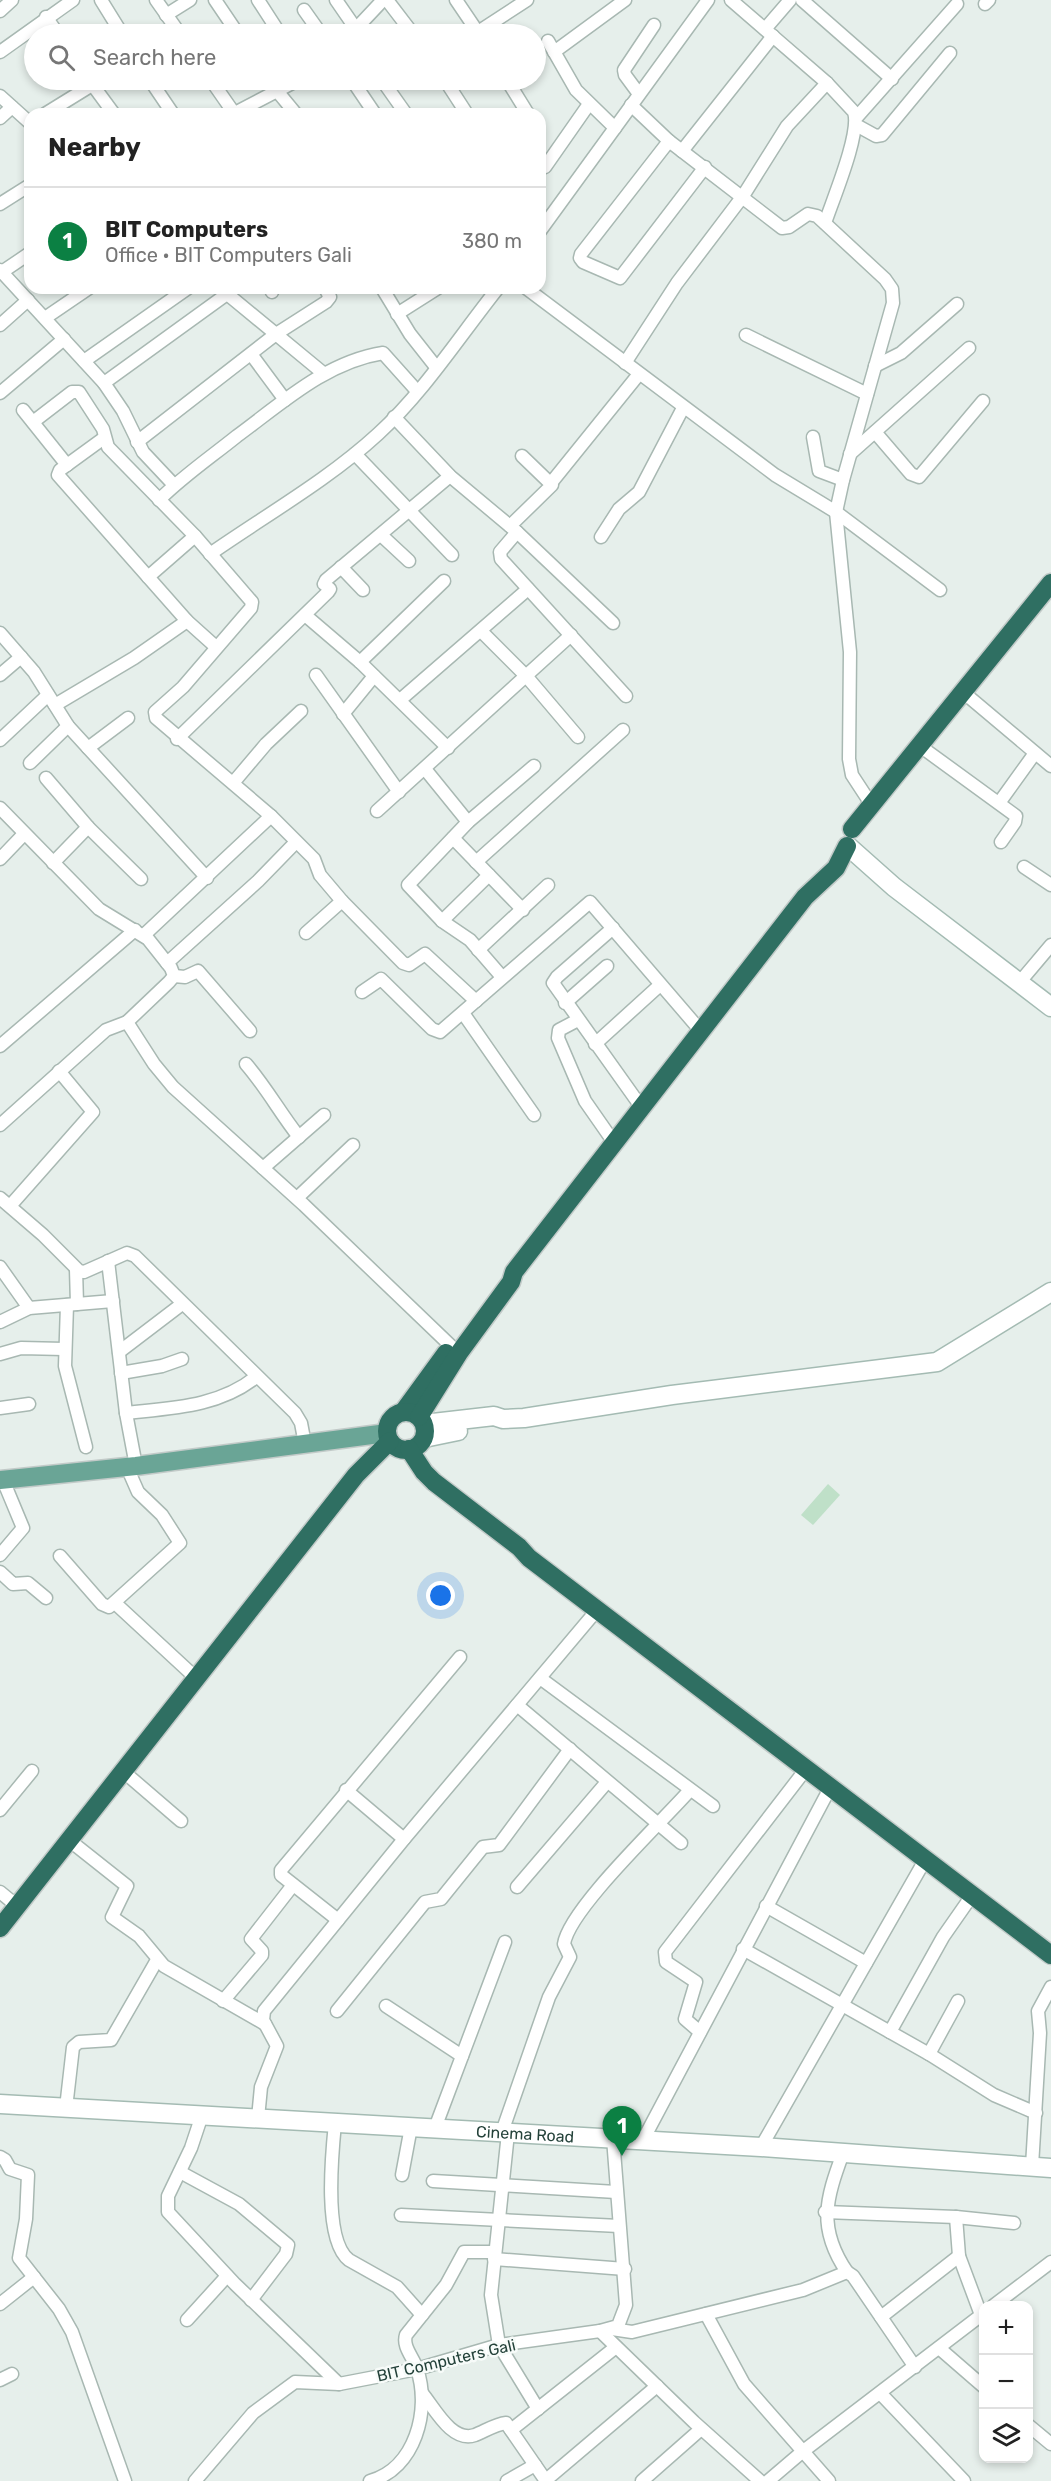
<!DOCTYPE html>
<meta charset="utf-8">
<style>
body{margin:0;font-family:Rubik,sans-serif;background:#f2f2f2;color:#222}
.controls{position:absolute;right:18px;bottom:18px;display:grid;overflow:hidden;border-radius:12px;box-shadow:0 3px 9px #0003}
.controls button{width:54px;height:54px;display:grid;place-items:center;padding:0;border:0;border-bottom:2px solid #e0e0e0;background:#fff;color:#222;font:30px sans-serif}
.you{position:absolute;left:441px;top:1596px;width:21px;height:21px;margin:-15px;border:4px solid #fff;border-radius:50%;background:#1a73e8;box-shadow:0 0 0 9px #1a73e833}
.badge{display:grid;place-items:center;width:39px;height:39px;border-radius:50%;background:#0b8043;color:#fff;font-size:20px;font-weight:700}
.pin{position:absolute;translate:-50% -50px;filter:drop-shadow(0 2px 3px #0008)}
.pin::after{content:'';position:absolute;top:32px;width:21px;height:18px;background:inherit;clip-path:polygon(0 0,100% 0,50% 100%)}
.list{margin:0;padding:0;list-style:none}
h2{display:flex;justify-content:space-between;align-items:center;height:78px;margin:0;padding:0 24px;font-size:26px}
h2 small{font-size:20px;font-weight:400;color:#767676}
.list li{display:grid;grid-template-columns:39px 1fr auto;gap:18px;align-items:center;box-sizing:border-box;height:108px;padding:0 24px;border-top:2px solid #e0e0e0}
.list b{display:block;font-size:22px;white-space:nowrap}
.list p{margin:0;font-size:20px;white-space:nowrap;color:#767676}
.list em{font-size:20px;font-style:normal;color:#767676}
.icon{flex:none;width:33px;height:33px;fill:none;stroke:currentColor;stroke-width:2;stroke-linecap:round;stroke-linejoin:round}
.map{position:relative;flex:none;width:1051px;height:2481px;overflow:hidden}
.search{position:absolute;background:#fff;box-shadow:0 3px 9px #0003;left:24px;top:24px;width:522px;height:66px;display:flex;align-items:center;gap:15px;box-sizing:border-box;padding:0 21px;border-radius:33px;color:#767676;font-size:22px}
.panel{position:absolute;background:#fff;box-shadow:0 3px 9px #0003;left:24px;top:108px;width:522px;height:186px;border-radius:18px}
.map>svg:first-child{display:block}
.green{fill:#bfe0c8}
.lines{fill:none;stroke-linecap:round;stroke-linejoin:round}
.street-casing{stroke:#a8b8b2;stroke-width:15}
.secondary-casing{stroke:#a4bbb3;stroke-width:21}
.primary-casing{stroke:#c2cac8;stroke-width:21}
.highway-casing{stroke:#c2cac8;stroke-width:21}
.street{stroke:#fff;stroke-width:12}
.secondary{stroke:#fff;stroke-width:18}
.primary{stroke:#6aa596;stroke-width:18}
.highway{stroke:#2f6f62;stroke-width:18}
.labels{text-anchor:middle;stroke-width:5;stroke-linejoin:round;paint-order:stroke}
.street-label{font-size:16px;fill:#24423a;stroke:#f7fbf9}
</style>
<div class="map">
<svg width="1051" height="2481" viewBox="0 0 1051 2481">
<rect width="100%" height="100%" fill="#e6efeb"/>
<path class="green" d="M828 1484 840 1495 813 1525 801 1515Z"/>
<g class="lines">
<g class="street-casing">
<g id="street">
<path d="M101 0 122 34"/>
<path d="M156 0 180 34"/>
<path d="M215 0 238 34"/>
<path d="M258 0 280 34"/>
<path d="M336 0 356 29"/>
<path d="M387 0 413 34"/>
<path d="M456 0 479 34"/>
<path d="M731 0 827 83 854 112C861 133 833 199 825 223"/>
<path d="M802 0 892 79"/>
<path d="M985 4 989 0"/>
<path d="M304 10 321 34"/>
<path d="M0 11 12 0"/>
<path d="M166 15 190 0"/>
<path d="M46 17 58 34"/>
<path d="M765 29 790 0"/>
<path d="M478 32 527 0"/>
<path d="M351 34 383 0"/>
<path d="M548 41 576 90 615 128"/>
<path d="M0 52 73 0"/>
<path d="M554 52 625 0"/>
<path d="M89 80 114 114"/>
<path d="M150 80 173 114"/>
<path d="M211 80 234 113"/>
<path d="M268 80 296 114"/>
<path d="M352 80 375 114"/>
<path d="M382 80 406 114"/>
<path d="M445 80 467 114"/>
<path d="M507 80 528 114"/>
<path d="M639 94 625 75 624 70 654 25"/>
<path d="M0 96 30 123"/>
<path d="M631 105 669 141 782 228 789 227 808 214 817 216 885 279 892 289 893 303 843 480 836 512 850 652 849 759 852 775 871 804"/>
<path d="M45 114 92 85"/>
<path d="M233 114 298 80"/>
<path d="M0 118 12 107"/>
<path d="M856 118 957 4"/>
<path d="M856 125 876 136 882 135 950 53"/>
<path d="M669 141 581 254 580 258 583 262 620 278 705 167"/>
<path d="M682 151 773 36"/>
<path d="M545 167 589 104"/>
<path d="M0 204 30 185"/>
<path d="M540 231 708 0"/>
<path d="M0 270 104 383 123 411 143 452 174 485"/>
<path d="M2 272 30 253"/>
<path d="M220 288 323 373"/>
<path d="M270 288 272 292"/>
<path d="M382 288 410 334 436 367"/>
<path d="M526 288 775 475 836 512 940 590"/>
<path d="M397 314 438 288"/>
<path d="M45 318 89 288"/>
<path d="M0 325 28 300"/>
<path d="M746 335 867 394"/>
<path d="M251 354 285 400"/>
<path d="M84 361 188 288"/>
<path d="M625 363 677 283 743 196 787 126 827 83"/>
<path d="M875 366 901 353 957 304"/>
<path d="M104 383 227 294"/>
<path d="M0 393 64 339"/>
<path d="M23 410 67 465"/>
<path d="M394 417 450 476 517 532 613 623"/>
<path d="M33 422 72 392H79L103 429 108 447 195 536 252 602 251 608 183 687 155 712 156 718 271 816 314 859 320 875 342 901 403 963 409 965 425 954 476 1001"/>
<path d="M875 432 911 474 919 477 983 401"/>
<path d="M813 437 819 471 843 480"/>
<path d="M104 438 60 470 58 475 187 621 216 647"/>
<path d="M137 442 276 334 326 302 330 297 325 288"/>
<path d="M355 454 452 555"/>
<path d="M850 454 969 348"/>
<path d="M551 483 639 374"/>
<path d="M159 500C183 476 211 457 237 436 282 403 326 362 383 353L417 391"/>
<path d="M510 526 552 485 522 456"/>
<path d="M517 532 500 552 501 559 626 696"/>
<path d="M381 535 409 561"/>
<path d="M601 537 619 509 639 492 683 408"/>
<path d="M210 554C266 515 328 480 378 434 424 392 459 337 498 288"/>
<path d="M341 567 363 590"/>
<path d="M148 577 195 536"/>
<path d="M305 615 360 662 448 748"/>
<path d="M481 631 527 677 578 737"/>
<path d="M0 633 34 672 68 726 207 878"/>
<path d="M360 662 444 581"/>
<path d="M0 675 21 657"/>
<path d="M316 675 399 792"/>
<path d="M963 692 1051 766"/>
<path d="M400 700 528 589"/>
<path d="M55 705 134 658 187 621"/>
<path d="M343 714 374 676"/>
<path d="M177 739 328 592 330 589 324 584 326 580 450 476"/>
<path d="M0 740 48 695"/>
<path d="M920 746 1016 816 1015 822 1001 842"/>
<path d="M88 748 128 718"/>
<path d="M30 763 68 726"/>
<path d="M425 769 468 822"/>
<path d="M46 778 88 827 141 879"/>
<path d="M233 783 266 744 301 711"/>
<path d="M999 803 1035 753"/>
<path d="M0 808 99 909 148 939 171 968 174 976 169 982 127 1022 154 1064 173 1087 304 1205 451 1346"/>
<path d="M377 811 571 635"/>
<path d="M453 838 523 910"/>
<path d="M0 859 24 834"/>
<path d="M476 862 623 730"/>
<path d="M53 863 88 827"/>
<path d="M1024 867 1051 885"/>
<path d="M442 921 489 875"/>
<path d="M613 928 557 977 553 983 642 1108"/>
<path d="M306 933 342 901"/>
<path d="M144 935 271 816"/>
<path d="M478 950 548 885"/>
<path d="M167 963 258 881 296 842"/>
<path d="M174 976 185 977 198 971 250 1031"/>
<path d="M502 977 470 940 442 921 408 885 468 822 534 766"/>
<path d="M1019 983 1051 945"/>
<path d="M362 992 381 979 432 1029 440 1032 590 902 700 1030"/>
<path d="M565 1003 607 966"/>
<path d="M463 1013 534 1115"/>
<path d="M578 1020 559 1030 558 1038 585 1101 615 1144"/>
<path d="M595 1044 660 985"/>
<path d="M0 1046 135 930"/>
<path d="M246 1064C266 1087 280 1113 299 1137"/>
<path d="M0 1125 106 1030 127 1022"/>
<path d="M263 1168 324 1115"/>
<path d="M0 1198 43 1235 79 1271 84 1272 127 1253 135 1256 295 1413 301 1423 305 1444"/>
<path d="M297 1198 353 1145"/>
<path d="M10 1206 93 1112 59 1071"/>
<path d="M108 1261 126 1413 136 1466"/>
<path d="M0 1267 29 1308"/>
<path d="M76 1269 77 1304"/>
<path d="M67 1305 65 1366 86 1447"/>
<path d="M0 1322 29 1308 113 1301"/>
<path d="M119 1352 182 1304"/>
<path d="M0 1354 21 1348 64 1349"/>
<path d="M121 1373 162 1366 182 1359"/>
<path d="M0 1408 29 1404"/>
<path d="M126 1413C171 1408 219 1407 256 1377"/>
<path d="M0 1555 23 1528 3 1480"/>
<path d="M60 1556 102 1604 109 1607 180 1543 162 1515 138 1492 127 1467"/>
<path d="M0 1572 13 1584 28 1583 46 1598"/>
<path d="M116 1604 196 1678"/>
<path d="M540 1678 713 1806"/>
<path d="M517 1705 681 1843"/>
<path d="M124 1772 181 1821"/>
<path d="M346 1790 404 1839"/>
<path d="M0 1810 32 1771"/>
<path d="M69 1840 127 1886 112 1917 139 1936 164 1966 265 2024"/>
<path d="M517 1887 607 1782"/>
<path d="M0 1892 17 1906"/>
<path d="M766 1906 866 1963"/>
<path d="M338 1920 281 1875V1870L460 1657"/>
<path d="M743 1949 929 2054 994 2095 1036 2113"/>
<path d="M223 2001 262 1955V1951L251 1939 293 1885"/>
<path d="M386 2006 462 2056"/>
<path d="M337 2011 425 1902 441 1899 483 1847 499 1845 570 1749"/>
<path d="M700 2032 685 2019 696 1982 666 1962 665 1952 806 1769"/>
<path d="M890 2032 943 1937 973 1894"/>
<path d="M929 2054 958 2001"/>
<path d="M66 2108 73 2047 79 2042 111 2040 157 1960"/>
<path d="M202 2115 191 2148 168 2196V2212L235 2284 339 2384"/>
<path d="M258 2118 261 2087 277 2046 263 2020 264 2011 404 1839 597 1610"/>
<path d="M335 2123C332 2153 323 2240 349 2260L397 2287 422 2315"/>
<path d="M435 2128 505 1942"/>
<path d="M502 2132 549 1997 570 1957 564 1944C569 1909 663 1821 690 1790"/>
<path d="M508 2133 491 2295 499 2345 538 2409"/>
<path d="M643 2140 830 1788"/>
<path d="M761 2147 925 1860"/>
<path d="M843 2153C826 2199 817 2228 847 2272"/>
<path d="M0 2157 5 2160 10 2169 28 2175 26 2219 19 2258 59 2309 72 2332 125 2481"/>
<path d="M1032 2166 1040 2033 1038 2011 1051 1987"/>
<path d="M180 2172 239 2204 288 2245 286 2254 251 2300"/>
<path d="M402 2175 411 2127"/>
<path d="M433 2181 616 2192"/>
<path d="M825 2212 956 2217 1014 2223"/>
<path d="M401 2215 619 2226"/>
<path d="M956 2217 959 2256 981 2315"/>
<path d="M494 2259 625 2269"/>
<path d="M0 2304 34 2277"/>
<path d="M993 2306 1051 2262"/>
<path d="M706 2314 744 2384 829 2481"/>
<path d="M881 2317 959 2256"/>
<path d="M187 2320 227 2276"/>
<path d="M612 2329 632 2332 803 2290 847 2272 853 2276 915 2367"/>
<path d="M600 2331 694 2422 760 2481"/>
<path d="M939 2348 984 2387"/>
<path d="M0 2380 12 2374"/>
<path d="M422 2393C435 2409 452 2443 475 2435 485 2431 496 2424 506 2423L546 2481"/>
<path d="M881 2394 964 2481"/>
<path d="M1028 2425 1051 2444"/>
<path d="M511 2430 616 2347"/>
<path d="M546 2480 657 2386"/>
<path d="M195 2481 253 2413 295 2382 339 2384 417 2369 499 2345 600 2331 618 2326 626 2305 613 2138"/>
<path d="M370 2481C415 2469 431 2410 417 2369 414 2358 402 2347 406 2335L446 2285 464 2252H494"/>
<path d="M507 2481 535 2465"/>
<path d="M642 2481 701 2429"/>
<path d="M768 2481 802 2452 984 2313"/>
</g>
</g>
<g class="secondary-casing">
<g id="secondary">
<path d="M849 847 894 887 1051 1007"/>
<path d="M424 1424 494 1416 503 1419 524 1418 672 1395 937 1362 1051 1292"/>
<path d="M424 1438 458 1431"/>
<path id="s1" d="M0 2104 761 2147 1051 2168"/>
</g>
</g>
<g class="primary-casing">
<path id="primary" d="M0 1480 136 1466 387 1433"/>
</g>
<g class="highway-casing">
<g id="highway">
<path d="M852 829 1051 583"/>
<path d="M403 1412 446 1353"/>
<circle cx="406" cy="1431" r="19"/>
<path d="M419 1417 459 1353 511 1282 514 1272 805 897 836 868 847 846"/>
<path d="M409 1449 424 1472 434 1482 519 1547 529 1558 1051 1955"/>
<path d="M0 1928 356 1475 390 1441"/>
</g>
</g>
<use href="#street" class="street"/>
<use href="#secondary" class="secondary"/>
<use href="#primary" class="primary"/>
<use href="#highway" class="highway"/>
</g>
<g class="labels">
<g class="street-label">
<text dy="6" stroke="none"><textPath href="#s1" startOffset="526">Cinema Road</textPath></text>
<text transform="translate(446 2360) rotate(-13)" y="6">BIT Computers Gali</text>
</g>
</g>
</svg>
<div class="controls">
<button>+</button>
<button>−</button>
<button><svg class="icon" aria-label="layers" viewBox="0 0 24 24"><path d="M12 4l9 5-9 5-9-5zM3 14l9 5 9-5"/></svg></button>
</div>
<div class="you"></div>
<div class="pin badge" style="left:622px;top:2156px">1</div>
<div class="search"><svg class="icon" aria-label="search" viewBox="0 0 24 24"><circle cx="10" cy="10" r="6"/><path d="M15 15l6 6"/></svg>Search here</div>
<section class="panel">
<h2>Nearby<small></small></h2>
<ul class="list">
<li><span class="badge">1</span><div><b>BIT Computers</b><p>Office · BIT Computers Gali</p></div><em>380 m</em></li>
</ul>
</section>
</div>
